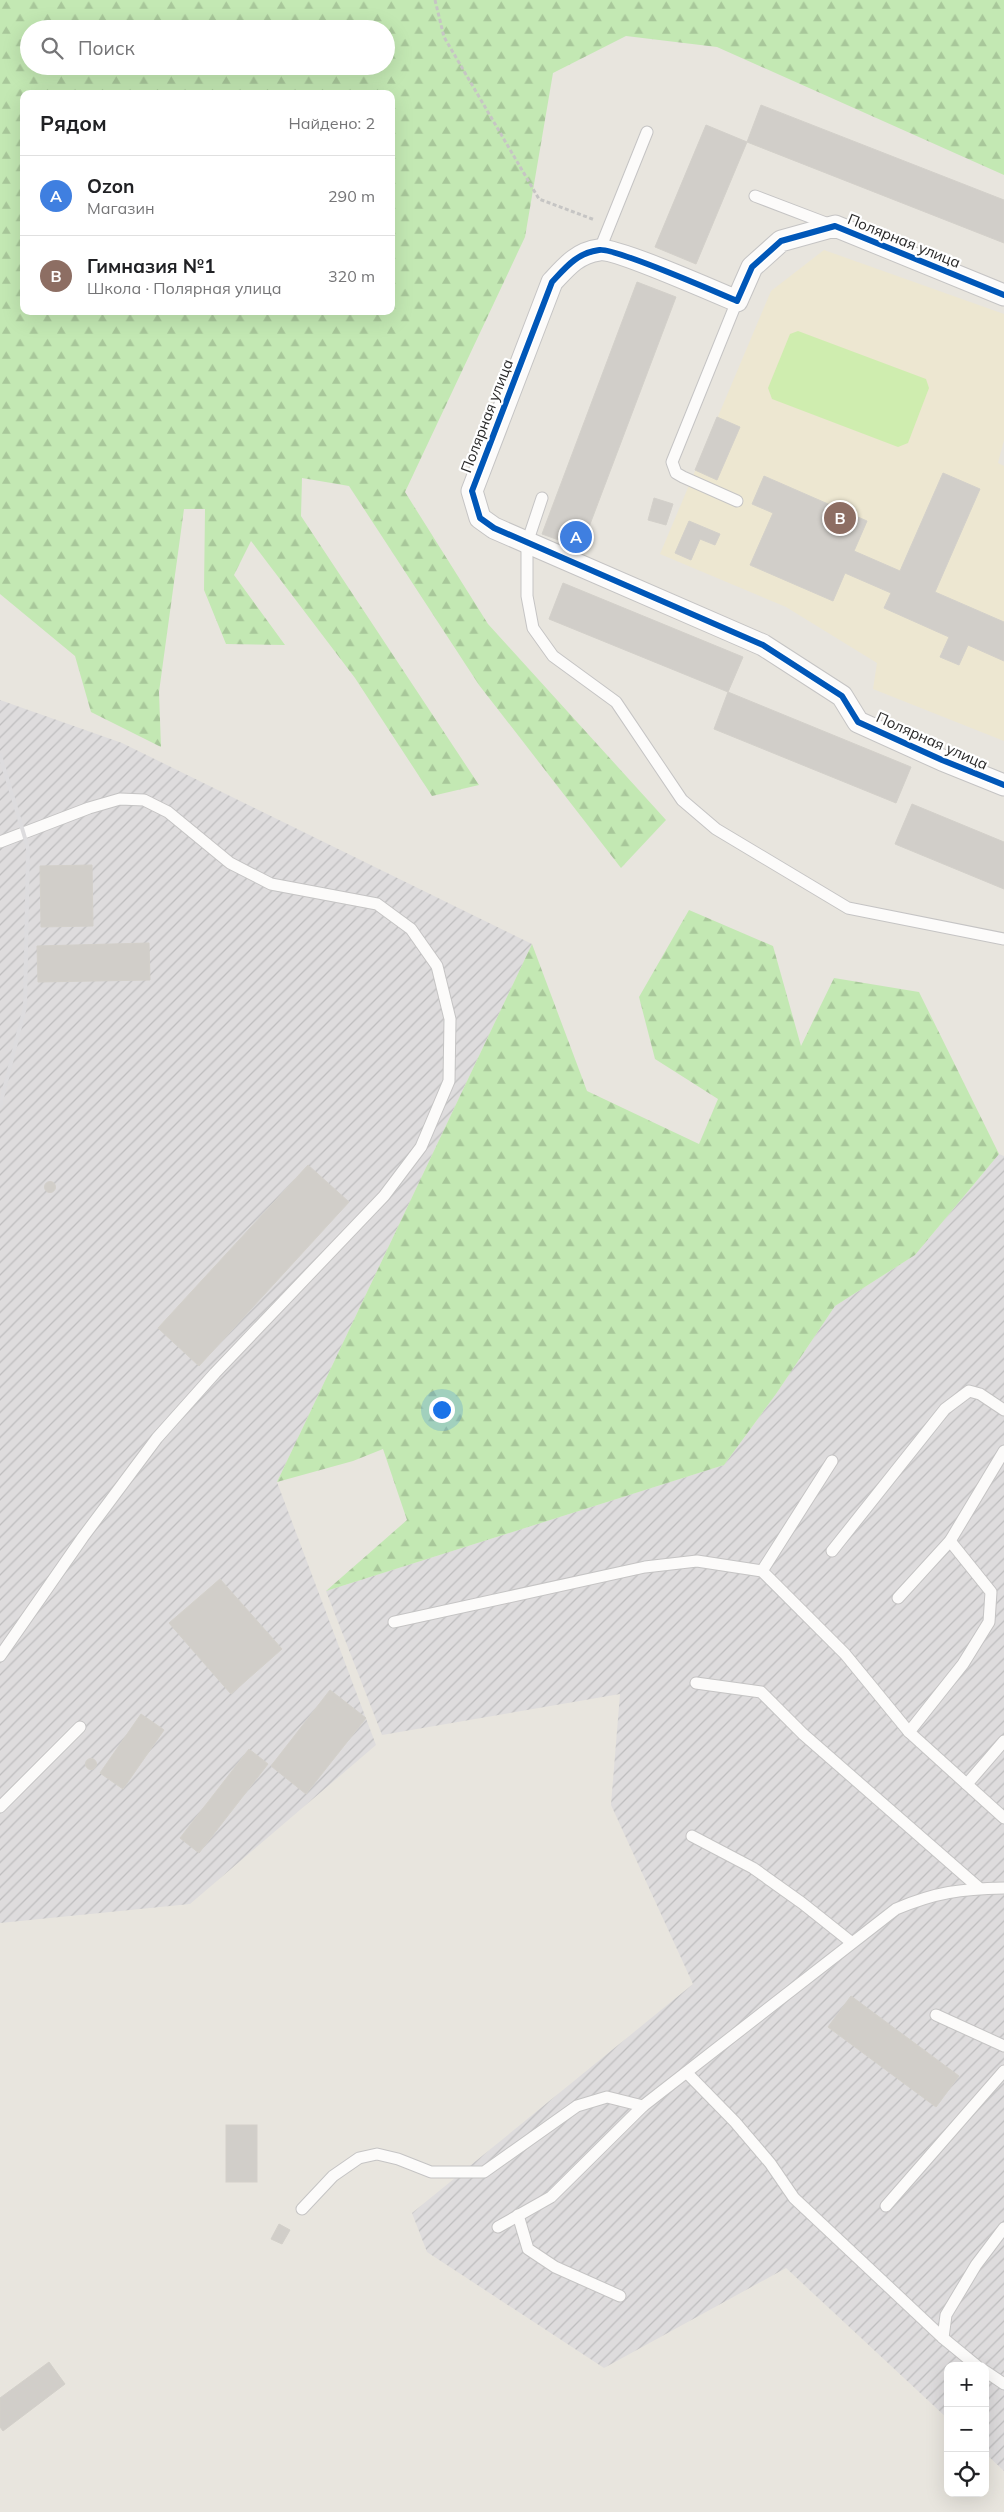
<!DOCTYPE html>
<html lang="ru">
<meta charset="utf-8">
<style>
body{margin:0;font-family:Mulish,sans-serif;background:#f2f2f2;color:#202124}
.controls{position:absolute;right:15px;bottom:15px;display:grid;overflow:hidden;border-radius:10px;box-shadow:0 5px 20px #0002}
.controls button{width:45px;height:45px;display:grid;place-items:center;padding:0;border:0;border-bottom:1px solid #e0e0e0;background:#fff;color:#202124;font:25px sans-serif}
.you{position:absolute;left:441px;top:1409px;width:18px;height:18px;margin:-12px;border:4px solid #fff;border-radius:50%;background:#1a73e8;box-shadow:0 0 0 8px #1a73e833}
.badge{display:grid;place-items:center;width:32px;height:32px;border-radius:50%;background:#6c6b68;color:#fff;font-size:16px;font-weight:700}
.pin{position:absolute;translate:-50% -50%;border:2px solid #fff;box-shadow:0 1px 5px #0006}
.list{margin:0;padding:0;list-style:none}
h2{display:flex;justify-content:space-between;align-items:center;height:65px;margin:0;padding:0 20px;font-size:21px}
h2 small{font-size:16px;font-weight:400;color:#757577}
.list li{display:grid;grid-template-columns:32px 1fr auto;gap:15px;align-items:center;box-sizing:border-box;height:80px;padding:0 20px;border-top:1px solid #e0e0e0}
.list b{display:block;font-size:19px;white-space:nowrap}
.list p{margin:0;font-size:16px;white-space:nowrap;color:#757577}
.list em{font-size:16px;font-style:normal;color:#757577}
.icon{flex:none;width:28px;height:28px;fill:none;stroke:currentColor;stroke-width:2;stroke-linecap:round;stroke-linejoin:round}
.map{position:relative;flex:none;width:1004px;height:2512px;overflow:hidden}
.search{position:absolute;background:#fff;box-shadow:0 5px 20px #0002;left:20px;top:20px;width:375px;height:55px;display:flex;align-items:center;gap:12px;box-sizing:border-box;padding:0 18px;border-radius:28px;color:#757577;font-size:19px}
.panel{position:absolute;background:#fff;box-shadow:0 5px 20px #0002;left:20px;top:90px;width:375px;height:225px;border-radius:10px}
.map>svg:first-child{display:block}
.industrial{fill:url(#industrial-furrows)}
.education{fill:#ede7d1}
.forest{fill:url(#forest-firs);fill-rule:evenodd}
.pitch{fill:#cfedaf}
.building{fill:#d1cec9;stroke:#d3d0ca}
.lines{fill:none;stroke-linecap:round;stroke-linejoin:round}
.service-casing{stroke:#c5c4c4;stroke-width:13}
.minor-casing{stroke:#c5c4c4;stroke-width:23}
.path{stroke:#c6c5c4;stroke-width:3;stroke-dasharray:4 2.5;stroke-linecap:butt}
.service{stroke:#fcfbfa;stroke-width:11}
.minor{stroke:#fcfbfa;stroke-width:21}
.rail{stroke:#dddcde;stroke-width:4}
.cycleway-casing{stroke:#fff;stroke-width:9}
.cycleway{stroke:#0057b8;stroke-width:6}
.labels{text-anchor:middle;stroke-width:4.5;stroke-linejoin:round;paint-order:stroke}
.street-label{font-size:15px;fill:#292929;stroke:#fff}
</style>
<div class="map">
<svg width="1004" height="2512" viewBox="0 0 1004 2512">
<defs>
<pattern id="industrial-furrows" width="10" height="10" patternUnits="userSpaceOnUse" patternTransform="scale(1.25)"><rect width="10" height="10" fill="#dedcdd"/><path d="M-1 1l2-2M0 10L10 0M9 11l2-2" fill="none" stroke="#bebdbe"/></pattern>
<pattern id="forest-firs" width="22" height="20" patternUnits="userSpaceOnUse" patternTransform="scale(1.25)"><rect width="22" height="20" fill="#c3e8b3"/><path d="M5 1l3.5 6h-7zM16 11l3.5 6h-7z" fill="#a8c79a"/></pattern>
</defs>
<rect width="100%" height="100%" fill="#e8e5de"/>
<g class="industrial">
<path d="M0 700 122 743 532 944 277 1482 376 1745 190 1904 0 1923Z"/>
<path d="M999 1154 1004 1156V2471L985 2453V2366H948V2419L786 2268 604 2368 427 2252 412 2213 693 1984 611 1805 620 1694 382 1735 326 1591 724 1465 776 1394 835 1306 915 1255Z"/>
</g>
<path class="education" d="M824 250 1004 314V440L998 463 1004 466V741L873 689 877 663 786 607 660 554 771 291Z"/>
<g class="forest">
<path d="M0 0H1004V175L717 47 626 36 553 73 525 237 405 492 488 624 666 820 621 868 479 685 349 486 302 478 301 516 479 785 432 796 355 678 251 541 234 575 285 645 226 644 204 590 205 509H184L159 692 161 747 91 712 75 656 0 594ZM29 29H386V66H29ZM24 94H391V311H24Z"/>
<path d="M689 910 773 946 801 1046 834 978 919 992 999 1154 915 1255 835 1306 776 1394 724 1465 326 1591 407 1520 383 1449 353 1461 277 1482 532 944 587 1091 699 1144 718 1099 655 1059 639 997Z"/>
</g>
<path class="pitch" d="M798 331 926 379 929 388 908 443 898 447 772 399 768 388 790 334Z"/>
<g class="building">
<path d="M761 105 1004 200V243L747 142Z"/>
<path d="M706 125 747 142 696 264 655 247Z"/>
<path d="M637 282 676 297 581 548 542 534Z"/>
<path d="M717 417 740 427 717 480 695 470Z"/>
<path d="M943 473 980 489 935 592 1004 622V661L968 645 959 665 940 657 949 637 884 608 891 593 845 573 833 601 750 565 773 513 752 504 764 476 867 521 854 551 900 571Z"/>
<path d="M654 498 673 504 666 525 648 520Z"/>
<path d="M689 521 720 534 715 545 700 539 691 560 675 553Z"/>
<path d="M563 583 743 657 728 692 549 619Z"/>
<path d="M728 692 911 767 896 803 714 729Z"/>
<path d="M912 804 1004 842V889L895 844Z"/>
<path d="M92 865 93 926 41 927 40 866Z"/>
<path d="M149 943 150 980 38 982 37 946Z"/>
<path d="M308 1165 349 1202 199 1366 158 1328Z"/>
<circle cx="50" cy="1187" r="5.5"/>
<path d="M220 1579 282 1649 231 1694 169 1623Z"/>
<path d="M330 1690 366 1718 306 1794 271 1766Z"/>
<path d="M141 1714 164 1730 123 1789 100 1773Z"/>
<path d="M249 1749 268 1764 199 1853 180 1838Z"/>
<circle cx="91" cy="1764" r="5.5"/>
<path d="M851 1996 959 2076 936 2107 828 2027Z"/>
<rect x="226" y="2125" width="31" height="57"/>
<path d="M279 2224 290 2230 282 2244 271 2239Z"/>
<path d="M49 2362 65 2384 3 2431 0 2427V2398Z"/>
</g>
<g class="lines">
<g class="service-casing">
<g id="service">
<path d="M755 196 831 225"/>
<path d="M600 249 647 132"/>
<path d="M737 301 672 462 676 473 683 477 737 501"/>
<path d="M542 498 527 543V596L533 628 553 656 616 702 682 800 716 829 848 908 1004 939"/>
<path d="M0 842 89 808 120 799 144 800 168 812 230 863 271 884 377 904 411 929 437 966 450 1019 449 1081 421 1147 384 1196 215 1373 157 1438 83 1537 0 1656"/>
<path d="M832 1551 945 1409 969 1391 980 1394 1004 1410"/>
<path d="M762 1571 832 1461"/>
<path d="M898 1598 950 1541 1004 1451"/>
<path d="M394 1622 645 1567 697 1561 762 1571 845 1654 909 1732 1004 1818"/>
<path d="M696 1683 761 1692 803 1734 979 1888"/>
<path d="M909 1732 963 1664 989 1622 991 1592 950 1541"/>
<path d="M967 1784 1004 1741"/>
<path d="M0 1807 80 1727"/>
<path d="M692 1836 753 1868 802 1903 851 1942"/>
<path d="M936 2015 1004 2046"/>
<path d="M687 2073 735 2122 770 2163 794 2198 943 2338"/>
<path d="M886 2206 1004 2071"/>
<path d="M302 2209 333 2176 359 2158 377 2154 398 2159 431 2172H484L577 2106 607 2097 643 2106"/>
<path d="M518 2215 528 2249 555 2267 620 2296"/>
<path d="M498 2227 551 2197 643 2106 896 1909C936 1892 961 1889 1004 1888"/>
<path d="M977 2366 943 2338 946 2315 976 2265 1004 2228"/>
<path d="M985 2371 1004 2384"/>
</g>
</g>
<g class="minor-casing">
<path id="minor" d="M1004 295 835 226 781 241 752 267 737 301C716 292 613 247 599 250 577 253 566 267 552 282L472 491 480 518 494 528 763 645 842 696 858 722 942 760 1004 785"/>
</g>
<path class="path" d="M435 0 444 37 539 199 595 220"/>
<use href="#service" class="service"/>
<use href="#minor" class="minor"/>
<path class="rail" d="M0 755 28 848 25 1007 0 1106"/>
<g class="cycleway-casing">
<path id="cycleway" d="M1004 295 835 226 781 241 752 267 737 301C716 292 613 247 599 250 577 253 566 267 552 282L472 491 480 518 494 528 763 645 842 696 858 722 942 760 1004 785"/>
</g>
<use href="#cycleway" class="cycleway"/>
</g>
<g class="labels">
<g class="street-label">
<text transform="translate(904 241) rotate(22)" y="5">Полярная улица</text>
<text transform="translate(487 416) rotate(-69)" y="5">Полярная улица</text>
<text transform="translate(932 741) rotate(24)" y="5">Полярная улица</text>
</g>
</g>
</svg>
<div class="controls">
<button>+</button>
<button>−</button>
<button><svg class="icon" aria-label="locate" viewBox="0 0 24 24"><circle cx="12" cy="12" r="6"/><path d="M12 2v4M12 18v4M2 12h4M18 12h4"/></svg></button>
</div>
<div class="you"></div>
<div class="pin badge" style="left:576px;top:537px;background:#3f7fe0">A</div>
<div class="pin badge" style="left:840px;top:518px;background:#8d6e63">B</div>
<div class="search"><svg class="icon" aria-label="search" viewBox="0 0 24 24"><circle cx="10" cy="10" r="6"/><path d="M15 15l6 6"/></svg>Поиск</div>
<section class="panel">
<h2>Рядом<small>Найдено: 2</small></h2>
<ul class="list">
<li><span class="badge" style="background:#3f7fe0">A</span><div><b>Ozon</b><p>Магазин</p></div><em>290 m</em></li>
<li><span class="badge" style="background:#8d6e63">B</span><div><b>Гимназия №1</b><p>Школа · Полярная улица</p></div><em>320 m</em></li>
</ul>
</section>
</div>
